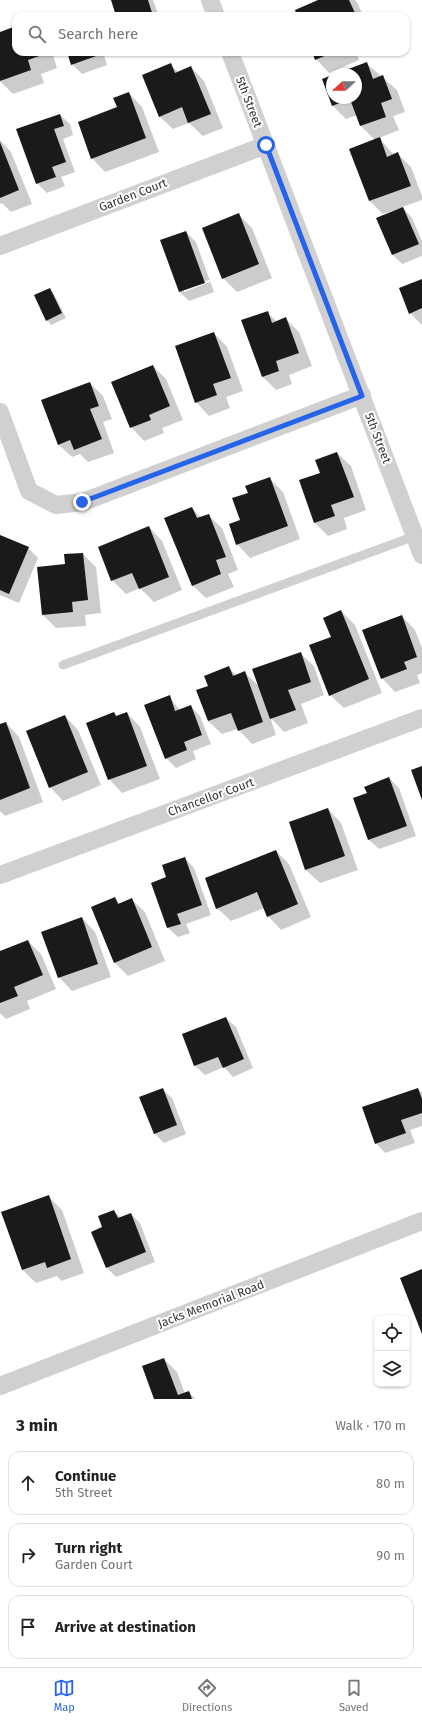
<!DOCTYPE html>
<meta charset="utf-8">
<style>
body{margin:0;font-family:"Fira Sans",sans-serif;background:#f2f2f2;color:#222}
.controls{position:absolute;right:12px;bottom:12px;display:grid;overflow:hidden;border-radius:8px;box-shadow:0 1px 3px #0004}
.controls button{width:36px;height:36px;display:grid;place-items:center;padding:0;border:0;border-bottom:1px solid #e0e0e0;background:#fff;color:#222;font:20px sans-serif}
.compass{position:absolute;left:326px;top:68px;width:36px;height:36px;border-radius:50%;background:#fff;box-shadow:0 1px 3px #0004;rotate:249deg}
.stop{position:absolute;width:12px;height:12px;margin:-9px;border:3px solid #2563eb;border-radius:50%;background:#fff}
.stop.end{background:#2563eb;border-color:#fff;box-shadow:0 1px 4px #0008}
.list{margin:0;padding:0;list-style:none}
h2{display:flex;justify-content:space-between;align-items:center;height:52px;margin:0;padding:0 16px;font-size:17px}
h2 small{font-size:13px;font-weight:400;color:#767676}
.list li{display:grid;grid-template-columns:26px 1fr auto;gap:12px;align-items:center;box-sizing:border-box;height:64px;margin:0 8px 8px;padding:0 8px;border:1px solid #e0e0e0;border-radius:12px}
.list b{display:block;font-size:15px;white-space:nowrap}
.list p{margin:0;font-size:13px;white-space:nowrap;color:#767676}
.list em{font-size:13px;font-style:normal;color:#767676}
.icon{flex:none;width:22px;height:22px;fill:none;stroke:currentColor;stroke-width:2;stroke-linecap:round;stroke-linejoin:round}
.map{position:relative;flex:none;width:422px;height:1399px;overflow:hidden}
.search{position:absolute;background:#fff;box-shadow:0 1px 3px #0004;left:12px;right:12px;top:12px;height:44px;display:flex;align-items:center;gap:10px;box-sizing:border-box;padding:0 14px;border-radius:12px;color:#767676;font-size:15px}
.sheet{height:268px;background:#fff}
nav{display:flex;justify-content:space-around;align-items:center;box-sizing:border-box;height:56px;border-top:1px solid #e0e0e0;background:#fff;font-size:11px;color:#767676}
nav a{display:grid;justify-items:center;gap:2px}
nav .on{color:#2563eb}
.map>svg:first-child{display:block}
.shadow{fill:#0003;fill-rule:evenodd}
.building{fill:#1a1a1a}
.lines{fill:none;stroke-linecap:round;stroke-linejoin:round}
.lane{stroke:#d0d0d0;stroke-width:9}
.street{stroke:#d0d0d0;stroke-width:18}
.route{stroke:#2563eb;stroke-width:5}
.labels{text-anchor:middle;stroke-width:4;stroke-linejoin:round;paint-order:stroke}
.street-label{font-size:12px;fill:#333;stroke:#fff}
</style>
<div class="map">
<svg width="422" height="1399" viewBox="0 0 422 1399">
<rect width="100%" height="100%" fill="#fff"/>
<g class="shadow">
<path d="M112 0H153L159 16H118Z"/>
<path d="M321 0H355L358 4 363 16H299Z"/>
<path d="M16 27V52H52L57 68 41 74 44 83 13 94 0 81V33Z"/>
<path d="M68 52H103L107 65 82 74 72 64Z"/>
<path d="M313 52H356L359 60 329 73 316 59Z"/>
<path d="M366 63 397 90 405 112 393 116 399 130 379 138 394 155 398 154 411 167 422 196V200L402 207 412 218 422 241V256L402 264 393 255 378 219 399 210 398 209 383 214 370 201 375 140 361 126 357 115 346 119 333 106 323 80 332 76V98H356V74H338Z"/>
<path d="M170 64 178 72 191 67 204 81 223 128 203 136 189 123 173 129 159 116Z"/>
<path d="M129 93 142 107 159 152 105 172 92 158Z"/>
<path d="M60 115 70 124 73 135 63 139 75 172 61 177 65 186 47 193 37 183 18 130Z"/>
<path d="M0 140 11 152 32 204 11 212 2 203 0 204Z"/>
<path d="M238 214 252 228 272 278 237 292 223 278Z"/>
<path d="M186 232 196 242 214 292 189 301 180 292 161 241ZM209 280 210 282 184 292V290Z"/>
<path d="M422 280V325L410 313Z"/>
<path d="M50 289 54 294 66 318 51 325 47 320Z"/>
<path d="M267 312 277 322 286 319 299 332 312 366 289 375 292 384 276 390 263 377Z"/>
<path d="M214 333 227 347 243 391 226 397 230 408 209 416 196 402Z"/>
<path d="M153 366 166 379 183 420 162 428 164 433 144 441 131 427Z"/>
<path d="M90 383 103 396 112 419 103 422 114 453 88 462 80 454 72 457 58 444Z"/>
<path d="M337 453 351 466 366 510 344 518 347 529 328 536 315 523 300 480 321 473Z"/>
<path d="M269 478 283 492 300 539 250 558 237 544 242 521 249 493Z"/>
<path d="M192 508 201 518 208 515 222 528 238 570 228 574 234 587 206 598 192 585Z"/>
<path d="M149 527 162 541 182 590 154 602 140 588 126 594 112 580Z"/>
<path d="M0 536 28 548 38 558 19 603 0 595Z"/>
<path d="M83 554 96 567 101 613 85 615 86 626 56 628 43 615 38 568 66 565Z"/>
<path d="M341 611 355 625 382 693 344 708 330 695 332 637Z"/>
<path d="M402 616 415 630 422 648V673L417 675 420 683 395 692 382 678Z"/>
<path d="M300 653 314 666 324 695 301 704 308 723 284 732 270 717 276 735 252 744 238 729 222 734 208 721 209 687 229 668 237 676 245 673 260 687Z"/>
<path d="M169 697 180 710 190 706 200 716 211 744 193 751 196 759 176 768 166 758Z"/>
<path d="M114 713 117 717 127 713 140 727 160 779 122 793 109 779Z"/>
<path d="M65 716 78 730 101 785 63 801 50 787Z"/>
<path d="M6 723 19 737 43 802 5 816 0 811V725Z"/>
<path d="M389 778 399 788 416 836 379 849 369 840 354 799 368 793Z"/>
<path d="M328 809 341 823 358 870 320 883 306 870 290 823Z"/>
<path d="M276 851 289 864 311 917 281 930 268 916 264 908 231 921 217 908Z"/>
<path d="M185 858 194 868 211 915 186 924 190 933 178 937 168 928 152 883 168 878Z"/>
<path d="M115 898 120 904 131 899 145 912 165 961 128 976 115 963 92 907Z"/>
<path d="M82 918 95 932 111 977 72 991 59 977Z"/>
<path d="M28 941 41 954 56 989 27 1001 30 1009 6 1019 0 1013V952Z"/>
<path d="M226 1018 236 1027 253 1068 233 1077 224 1067 205 1075 195 1066 183 1035Z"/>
<path d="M162 1089 172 1098 186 1134 164 1143 154 1133Z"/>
<path d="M418 1089 422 1093V1126L410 1130 415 1143 385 1153 376 1143Z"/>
<path d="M48 1196 62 1210 84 1273 61 1281 57 1276 36 1283 23 1270 3 1212Z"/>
<path d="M114 1211 121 1218 131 1214 140 1223 155 1262 116 1277 106 1267 104 1228Z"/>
<path d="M164 1359 177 1372 185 1394 189 1392 195 1399H155Z"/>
</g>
<g class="building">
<path d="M111 0H148L153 16H116Z"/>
<path d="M318 0H349L355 13 348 16H297L295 10Z"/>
<path d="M16 26V52H44L45 54 28 60 31 70 0 81V32Z"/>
<path d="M67 52H97L99 55 71 65Z"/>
<path d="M312 52H334L315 60Z"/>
<path d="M367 62 373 79 383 75 392 99 381 103 386 117 360 126 350 99 332 106 322 79 332 75V98H356V74H335Z"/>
<path d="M171 63 175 73 191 66 211 114 188 123 182 107 159 117 142 75Z"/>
<path d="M129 92 146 138 91 159 78 122 117 107 113 98Z"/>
<path d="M60 114 64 126 54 129 66 162 52 167 56 177 36 184 16 129Z"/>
<path d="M380 137 387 157 398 152 411 186 369 201 349 149Z"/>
<path d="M0 142 19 190 0 198Z"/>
<path d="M403 207 419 244 392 255 376 218Z"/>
<path d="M239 213 259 264 222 279 202 228Z"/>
<path d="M186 231 205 283 179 292 160 240Z"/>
<path d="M422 279V308L409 314 399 288Z"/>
<path d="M50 288 62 313 46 321 34 295Z"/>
<path d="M268 311 272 323 286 317 299 353 276 361 279 371 262 377 241 320Z"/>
<path d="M214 332 231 378 213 384 217 395 195 403 175 346Z"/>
<path d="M153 365 170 406 149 415 151 420 130 428 111 382Z"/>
<path d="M90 382 99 406 90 409 102 439 74 450 70 440 58 445 41 400Z"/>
<path d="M337 452 354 497 331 505 335 516 314 523 299 480 320 473 315 460Z"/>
<path d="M270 477 288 526 236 545 229 524 240 520 232 498 248 493 245 486Z"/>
<path d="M192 507 197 518 209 514 226 557 216 560 221 574 192 586 164 518Z"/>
<path d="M149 526 169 577 139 589 132 573 111 581 98 547Z"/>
<path d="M0 535 29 547 9 594 0 590Z"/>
<path d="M83 553 88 600 72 602 73 612 42 615 37 567 65 564 64 554Z"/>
<path d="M341 610 369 679 329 696 309 645 331 637 323 618Z"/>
<path d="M402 615 417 657 404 662 407 669 381 679 362 630Z"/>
<path d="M301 652 311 682 288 690 296 710 270 719 252 669Z"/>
<path d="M229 666 233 676 245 671 263 722 238 731 231 713 208 721 196 690 208 686 204 676Z"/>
<path d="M170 695 175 711 191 705 202 735 184 742 187 750 165 759 144 705Z"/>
<path d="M114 712 116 716 127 712 147 766 108 780 86 723Z"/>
<path d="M65 715 88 772 49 788 26 731Z"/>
<path d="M6 722 30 788 0 800V724Z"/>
<path d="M422 766V800L411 770Z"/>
<path d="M389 777 407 826 368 840 353 798 367 793 364 787Z"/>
<path d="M328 808 345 856 305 870 289 822Z"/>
<path d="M276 850 298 904 267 917 257 892 216 909 205 878Z"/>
<path d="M185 857 202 905 177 914 181 924 167 928 151 883 166 877 162 865Z"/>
<path d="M115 897 118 904 132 898 152 947 114 963 91 907Z"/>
<path d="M82 917 98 964 58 978 41 932Z"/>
<path d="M28 940 43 975 14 987 18 996 0 1003V951Z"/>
<path d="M226 1017 244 1059 223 1068 218 1057 194 1066 182 1034Z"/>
<path d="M163 1088 177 1125 154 1134 139 1097Z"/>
<path d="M418 1088 422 1099V1113L401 1120 406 1133 375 1144 362 1107Z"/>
<path d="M49 1195 71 1259 47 1268 45 1262 22 1270 1 1212Z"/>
<path d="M114 1210 118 1218 131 1213 146 1252 106 1268 91 1232 102 1227 98 1216Z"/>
<path d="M422 1269V1334L400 1278Z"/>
<path d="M164 1358 178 1395 189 1391 192 1399H154L142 1366Z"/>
</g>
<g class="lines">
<path class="lane" d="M63 665 415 536"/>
<g class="street">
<path d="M210 0 216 16"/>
<path d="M230 52 422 555"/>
<path d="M0 246 266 145"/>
<path d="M0 412 29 491 56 505 83 502 362 395"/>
<path d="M0 875 422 718"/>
<path d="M0 1386 422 1221"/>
</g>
</g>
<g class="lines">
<path class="route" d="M82 502 362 396 266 145"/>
</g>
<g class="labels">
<g class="street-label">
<text transform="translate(249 102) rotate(69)" y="4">5th Street</text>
<text transform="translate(133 195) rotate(-21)" y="4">Garden Court</text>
<text transform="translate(378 438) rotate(69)" y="4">5th Street</text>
<text transform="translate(211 797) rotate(-20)" y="4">Chancellor Court</text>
<text transform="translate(211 1304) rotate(-21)" y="4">Jacks Memorial Road</text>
</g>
</g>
</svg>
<div class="controls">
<button><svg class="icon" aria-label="locate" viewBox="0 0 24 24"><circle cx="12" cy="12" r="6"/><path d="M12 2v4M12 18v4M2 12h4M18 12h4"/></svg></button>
<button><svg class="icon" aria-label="layers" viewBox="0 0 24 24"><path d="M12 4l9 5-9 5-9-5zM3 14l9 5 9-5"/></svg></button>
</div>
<svg class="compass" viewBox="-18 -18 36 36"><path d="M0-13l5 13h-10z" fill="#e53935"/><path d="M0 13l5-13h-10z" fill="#767676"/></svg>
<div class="stop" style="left:266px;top:145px"></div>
<div class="stop end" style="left:82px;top:502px"></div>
<div class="search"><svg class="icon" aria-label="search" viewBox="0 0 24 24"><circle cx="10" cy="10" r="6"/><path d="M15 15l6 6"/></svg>Search here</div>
</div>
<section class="sheet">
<h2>3 min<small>Walk · 170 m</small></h2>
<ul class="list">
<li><svg class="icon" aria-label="ahead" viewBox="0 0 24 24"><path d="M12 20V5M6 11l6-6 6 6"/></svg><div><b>Continue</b><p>5th Street</p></div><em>80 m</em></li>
<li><svg class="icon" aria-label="right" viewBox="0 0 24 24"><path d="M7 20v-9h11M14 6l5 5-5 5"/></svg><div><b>Turn right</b><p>Garden Court</p></div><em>90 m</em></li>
<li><svg class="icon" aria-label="arrive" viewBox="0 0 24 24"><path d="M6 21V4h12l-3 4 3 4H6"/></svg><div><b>Arrive at destination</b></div></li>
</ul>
</section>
<nav>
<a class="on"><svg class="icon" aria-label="map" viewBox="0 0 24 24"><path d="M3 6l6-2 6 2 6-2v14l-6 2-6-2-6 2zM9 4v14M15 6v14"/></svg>Map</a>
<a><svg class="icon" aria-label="directions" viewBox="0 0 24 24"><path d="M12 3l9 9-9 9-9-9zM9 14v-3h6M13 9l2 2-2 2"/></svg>Directions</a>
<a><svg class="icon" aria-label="saved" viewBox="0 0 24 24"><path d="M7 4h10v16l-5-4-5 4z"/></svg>Saved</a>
</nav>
